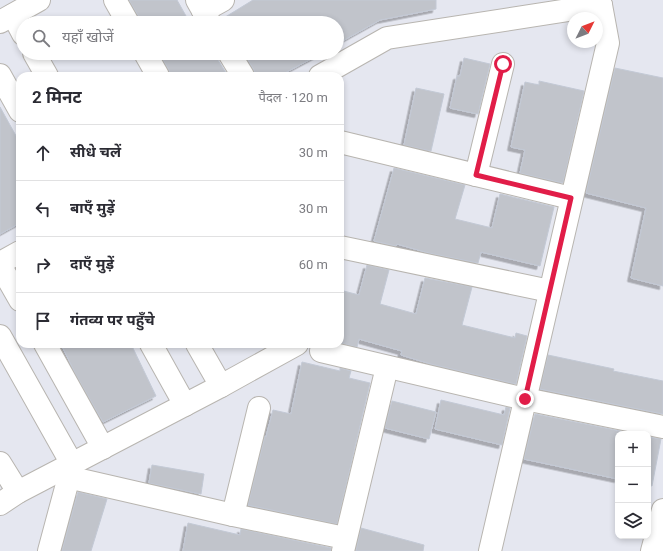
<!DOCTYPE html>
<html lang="hi">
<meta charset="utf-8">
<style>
body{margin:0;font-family:Roboto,"Noto Sans Devanagari",sans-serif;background:#f2f2f3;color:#2b2b33}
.controls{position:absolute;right:12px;bottom:12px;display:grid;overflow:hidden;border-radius:8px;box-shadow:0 2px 6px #0003}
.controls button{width:36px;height:36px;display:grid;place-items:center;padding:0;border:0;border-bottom:1px solid #e1e1e2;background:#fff;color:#2b2b33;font:20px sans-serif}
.compass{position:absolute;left:567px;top:12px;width:36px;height:36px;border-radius:50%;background:#fff;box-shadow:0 2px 6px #0003;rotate:48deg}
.stop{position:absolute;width:12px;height:12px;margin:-9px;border:3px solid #e11d48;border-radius:50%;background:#fff}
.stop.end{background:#e11d48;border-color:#fff;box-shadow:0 1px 4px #0008}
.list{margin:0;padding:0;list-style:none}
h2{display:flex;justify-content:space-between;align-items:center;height:52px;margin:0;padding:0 16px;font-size:17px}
h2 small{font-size:13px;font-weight:400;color:#7c7c81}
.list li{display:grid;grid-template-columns:26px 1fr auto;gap:12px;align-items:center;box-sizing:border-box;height:56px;padding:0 16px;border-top:1px solid #e1e1e2}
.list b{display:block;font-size:15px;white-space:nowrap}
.list em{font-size:13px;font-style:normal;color:#7c7c81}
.icon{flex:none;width:22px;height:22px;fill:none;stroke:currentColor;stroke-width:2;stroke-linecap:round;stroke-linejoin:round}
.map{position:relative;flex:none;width:663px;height:551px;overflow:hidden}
.search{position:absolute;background:#fff;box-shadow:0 2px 6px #0003;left:16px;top:16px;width:328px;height:44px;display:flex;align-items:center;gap:10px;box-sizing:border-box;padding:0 14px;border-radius:22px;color:#7c7c81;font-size:15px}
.panel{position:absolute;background:#fff;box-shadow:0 2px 6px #0003;left:16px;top:72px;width:328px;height:276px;border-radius:12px}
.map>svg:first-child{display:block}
.building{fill:#c1c4cb;stroke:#c3c9d5;filter:url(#shadow)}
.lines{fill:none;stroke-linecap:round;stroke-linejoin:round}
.minor-casing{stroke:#b8b5b0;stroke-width:24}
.minor{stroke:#fff;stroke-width:22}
.route{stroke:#e11d48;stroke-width:5}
</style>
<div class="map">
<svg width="663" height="551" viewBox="0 0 663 551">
<defs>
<filter id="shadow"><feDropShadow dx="-3.5" dy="3.5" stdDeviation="0" flood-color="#0004"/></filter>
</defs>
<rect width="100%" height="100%" fill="#e5e7f0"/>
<g class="building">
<path d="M129 0H177L190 23H140L139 17Z"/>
<path d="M253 0H436V9L380 20 337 44V23H222V19Z"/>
<path d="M159 53H217L218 60 228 76H170L169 70Z"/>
<path d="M244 53H322L279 76H255L254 70Z"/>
<path d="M464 58 490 64 478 114 450 108 457 76H460Z"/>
<path d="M615 68 663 78V286L631 278 646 208 586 193Z"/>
<path d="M539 81 584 91 563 183 520 173 525 150 511 147 525 82 539 85Z"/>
<path d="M416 88 444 94 431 151 404 145Z"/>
<path d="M0 107 20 143V223L0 234Z"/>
<path d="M394 168 465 185 455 219 492 228 500 194 554 207 540 266 481 252 478 263 429 253 397 244 396 246 374 241Z"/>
<path d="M367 265 389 270 380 304 416 314 425 278 472 287 462 325 515 338 516 333 527 336 516 384 431 364 401 355 402 351 359 339 357 347 340 343V290L359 295Z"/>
<path d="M61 344H131L156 396 103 422 76 375Z"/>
<path d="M548 355 614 369 613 371 663 381V414L540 389Z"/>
<path d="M302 362 340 371V368L351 371 349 378 370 383 337 524 248 505 265 436 266 437 273 410 291 414Z"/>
<path d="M441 400 504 415 506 407 510 408 502 445 435 429Z"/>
<path d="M392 401 436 412 429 439 385 428Z"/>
<path d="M535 414 635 434H618V479L524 459Z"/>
<path d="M648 437 661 439 652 486 648 485Z"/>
<path d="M152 465 204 474 201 494 149 483Z"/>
<path d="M78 492 107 499 91 551H62Z"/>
<path d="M188 523 240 535 241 529 331 548V551H183Z"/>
<path d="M361 528 424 545 423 551H356Z"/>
</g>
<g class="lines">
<g class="minor-casing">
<g id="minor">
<path d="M115 0 128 23"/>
<path d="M197 0 210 23"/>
<path d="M203 11 223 0"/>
<path d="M13 15 23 34"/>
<path d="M0 22 39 0"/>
<path d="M34 53 47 76"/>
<path d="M145 53 158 76"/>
<path d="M229 53 243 76"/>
<path d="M0 75 20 111"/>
<path d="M320 76 387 38 601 5"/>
<path d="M340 142 571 198"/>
<path d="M476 175 503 64"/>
<path d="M340 247 550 291"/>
<path d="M0 263 20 252"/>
<path d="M0 265 20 300"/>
<path d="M0 336 72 464"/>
<path d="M45 344 103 448"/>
<path d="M151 344 185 405"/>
<path d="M321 351 525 399 663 427"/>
<path d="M221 386 297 344"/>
<path d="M0 463 18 492"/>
<path d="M0 504 18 492 221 386 197 344"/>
<path d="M233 515 259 408"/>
<path d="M49 551 67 484 72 478 233 515 345 538"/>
<path d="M343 551 387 367"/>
<path d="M490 551 608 43 601 5 599 0"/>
<path d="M652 551 663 510"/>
</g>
</g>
<use href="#minor" class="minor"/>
</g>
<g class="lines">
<path class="route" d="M503 64 476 175 571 198 525 399"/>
</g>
</svg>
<div class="controls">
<button>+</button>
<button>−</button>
<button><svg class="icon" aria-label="layers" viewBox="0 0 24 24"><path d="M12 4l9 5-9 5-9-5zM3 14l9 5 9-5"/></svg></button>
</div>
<svg class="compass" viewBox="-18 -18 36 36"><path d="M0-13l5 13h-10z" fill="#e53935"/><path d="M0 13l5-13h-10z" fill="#7c7c81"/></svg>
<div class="stop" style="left:503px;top:64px"></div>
<div class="stop end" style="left:525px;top:399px"></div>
<div class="search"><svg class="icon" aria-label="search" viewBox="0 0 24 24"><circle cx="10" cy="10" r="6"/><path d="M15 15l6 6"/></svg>यहाँ खोजें</div>
<section class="panel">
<h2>2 मिनट<small>पैदल · 120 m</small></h2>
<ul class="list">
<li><svg class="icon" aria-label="ahead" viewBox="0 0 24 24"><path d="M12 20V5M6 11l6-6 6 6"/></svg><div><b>सीधे चलें</b></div><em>30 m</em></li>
<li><svg class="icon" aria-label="left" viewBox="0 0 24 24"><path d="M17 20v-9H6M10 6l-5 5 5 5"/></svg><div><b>बाएँ मुड़ें</b></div><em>30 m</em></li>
<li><svg class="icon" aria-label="right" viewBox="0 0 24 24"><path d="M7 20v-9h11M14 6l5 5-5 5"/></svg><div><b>दाएँ मुड़ें</b></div><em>60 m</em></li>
<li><svg class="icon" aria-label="arrive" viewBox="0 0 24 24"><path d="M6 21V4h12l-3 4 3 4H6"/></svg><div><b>गंतव्य पर पहुँचे</b></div></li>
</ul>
</section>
</div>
